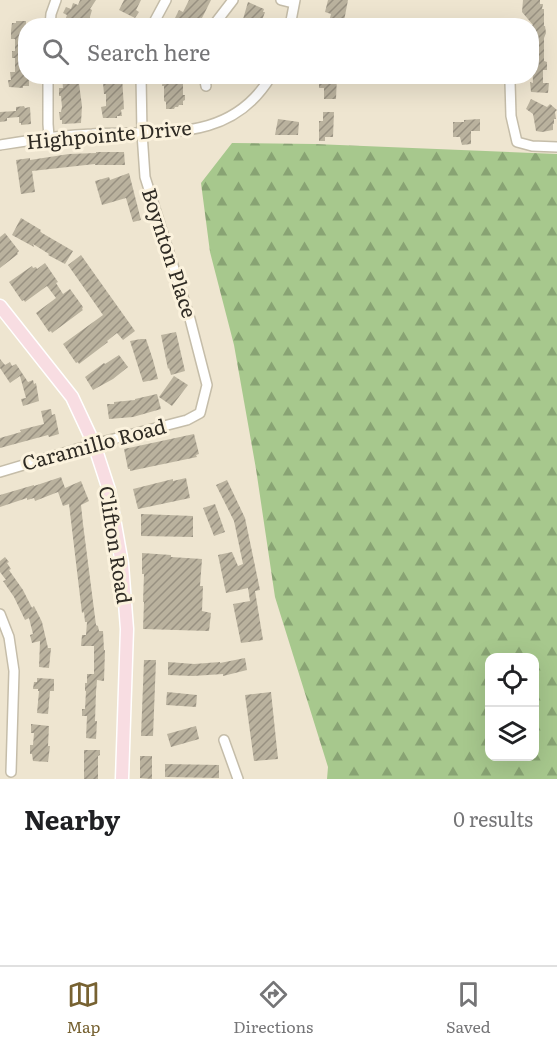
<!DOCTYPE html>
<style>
body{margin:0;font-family:Literata,serif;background:#f2f2f2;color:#202124}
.controls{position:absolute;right:18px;bottom:18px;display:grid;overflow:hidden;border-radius:12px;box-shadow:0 6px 24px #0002}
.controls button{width:54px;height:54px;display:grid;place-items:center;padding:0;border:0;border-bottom:2px solid #e0e0e0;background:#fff;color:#202124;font:30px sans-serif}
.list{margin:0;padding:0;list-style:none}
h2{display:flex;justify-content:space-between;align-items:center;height:78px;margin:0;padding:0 24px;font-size:26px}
h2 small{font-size:20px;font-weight:400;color:#757577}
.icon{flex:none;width:33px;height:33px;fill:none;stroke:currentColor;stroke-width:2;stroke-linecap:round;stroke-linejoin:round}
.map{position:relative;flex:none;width:557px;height:779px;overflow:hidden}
.search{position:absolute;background:#fff;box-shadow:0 6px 24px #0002;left:18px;right:18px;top:18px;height:66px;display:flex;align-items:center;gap:15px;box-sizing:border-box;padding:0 21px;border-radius:24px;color:#757577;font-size:22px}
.sheet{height:186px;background:#fff}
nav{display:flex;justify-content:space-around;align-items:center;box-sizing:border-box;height:84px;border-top:2px solid #e0e0e0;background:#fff;font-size:16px;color:#757577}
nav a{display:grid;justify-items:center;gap:3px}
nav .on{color:#776232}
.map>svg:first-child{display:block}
.forest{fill:url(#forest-firs);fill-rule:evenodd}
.building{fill:url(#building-hatch)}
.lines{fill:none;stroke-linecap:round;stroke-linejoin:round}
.minor-casing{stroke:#c5bda9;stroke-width:12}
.major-casing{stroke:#fff;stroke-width:15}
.minor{stroke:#fff;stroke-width:9}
.major{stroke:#f8dde2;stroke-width:12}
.labels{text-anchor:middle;stroke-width:6;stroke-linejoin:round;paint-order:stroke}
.street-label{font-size:20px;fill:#2f2b24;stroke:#fbf2dd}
</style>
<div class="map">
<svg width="557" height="779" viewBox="0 0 557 779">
<defs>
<pattern id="forest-firs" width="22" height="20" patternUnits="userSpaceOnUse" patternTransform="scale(1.5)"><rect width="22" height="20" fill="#a7c88d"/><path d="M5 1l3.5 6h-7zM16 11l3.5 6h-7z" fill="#88a373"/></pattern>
<pattern id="building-hatch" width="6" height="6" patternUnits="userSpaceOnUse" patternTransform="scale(1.5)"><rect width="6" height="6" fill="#bab29e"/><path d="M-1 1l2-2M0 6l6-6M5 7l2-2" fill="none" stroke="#989181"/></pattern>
</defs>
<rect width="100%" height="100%" fill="#eee5d0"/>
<path class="forest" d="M232 143 315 144 557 154V779H327L328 767 275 597 256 469 234 345 210 252 201 183ZM490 658H534V756H490Z"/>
<g class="building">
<path d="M80 0H96L90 9 92 10 89 20 87 19 85 26H71L64 23 67 15 63 13 66 7 71 9 73 3 78 5Z"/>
<path d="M124 0H141L136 10 139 12 135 18 119 10Z"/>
<path d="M189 0H211L198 26H171L179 10 183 12Z"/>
<path d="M328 0H348L344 21 330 18 331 14 325 12Z"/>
<path d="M523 0H540V4H543L542 9H544V26H545L546 33 544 38V61L547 62V70H543V83H549L548 93 531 92 530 82 533 83 531 25H533L522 12Z"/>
<path d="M248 2 264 9 263 12H265L260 26H241Z"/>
<path d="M16 21H26V76H29V86H23V88L9 87 8 80H11L10 72H15V58H12V51H15V39H11V31L12 23H16Z"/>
<path d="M62 76H78L82 106 81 123 62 124V120H60L59 112H61L62 107 61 96H59V88H63Z"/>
<path d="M112 76H122L124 109 121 110 122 116H117V118H103L101 107 106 106V94H104L103 83H112Z"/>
<path d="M163 76H180L179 83H183V95H185V100L183 101V105H179L178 107H175L174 109H166V102L164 101V86H162Z"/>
<path d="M319 76H337L336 99H324V88H319Z"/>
<path d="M531 99 547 107 550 104 557 110 555 112 556 119H554V124H553V130L542 132 536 131 533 114 526 109Z"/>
<path d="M24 106 25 108 30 107 31 124 21 125V123H19V117L7 118V121L0 122V112L16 111V107Z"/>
<path d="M323 112H334L333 137H325V141H319V121H323Z"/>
<path d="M278 119 299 122 298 135H275Z"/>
<path d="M480 119V131H471V144L462 145 460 137H453V122H464V120Z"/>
<path d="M96 152H124L125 165H95V164L32 171 35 192 21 194 16 160 30 158V160L69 154 96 153Z"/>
<path d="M129 173 141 220 133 222 126 198 102 205 95 181 109 177 110 180Z"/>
<path d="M21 218 41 230 40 231 42 233 73 251 65 264 48 255 49 254 33 244 34 247 12 235Z"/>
<path d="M5 233 19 251 17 253 18 254 0 268V237Z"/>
<path d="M81 255 135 331 123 340 117 333 107 341 108 342 79 364 78 362 76 363 63 344 103 315 68 265Z"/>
<path d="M45 263 58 282 56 283 63 294 70 289 83 307 82 309 83 310 52 333 51 331 49 332 36 313 56 298 47 286 25 302 24 300 22 301 9 282 32 266 33 268 36 267 37 269Z"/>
<path d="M176 332 185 371 171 375 169 368 168 369 161 335Z"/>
<path d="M141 339H146L153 360 158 379 143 382 130 341Z"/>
<path d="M119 355 128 367 113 379 93 390 85 377 104 363 105 364Z"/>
<path d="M0 359 5 365 10 362 12 366 16 364 28 382 33 380 34 384 36 383 39 401 23 406 21 399 26 398 20 376 10 383 0 368Z"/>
<path d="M174 376 188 385 172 406 159 397Z"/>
<path d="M157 394 161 409 133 417 109 419 107 404H114V402L135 400V399Z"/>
<path d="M51 409 52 415 55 414 59 434 49 437 48 435 0 448V438L21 432 20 430 44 424 41 411Z"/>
<path d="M194 434 199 454 196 455 197 457 130 471V469H128L124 449Z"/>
<path d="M61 477 65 488 81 481 89 501 81 505 83 524 96 625 98 626 99 631H103L104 650H105L104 681 97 680 96 692 95 721H97L96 739 86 738 87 716H82V709H85L86 691H85V683H87V674H94V646H81L82 635H86L87 622H85L84 612 82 613 69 504 63 506 58 492 35 501 34 498 27 500V498L0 507V495L34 485V486Z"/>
<path d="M186 478 190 498 138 509 133 489 173 479V481Z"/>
<path d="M227 480 245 518 260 590 255 591 263 640 241 643 233 604 250 601 248 588 226 593 218 555 232 552 238 566 243 564 234 521 216 485Z"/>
<path d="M215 504 225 532 214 536 203 508Z"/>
<path d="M141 514 193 516V537L141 536Z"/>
<path d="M142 553 171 555V557L202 559 200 586H203L202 611 211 613 209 631 143 629 144 602H143L144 574H142Z"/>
<path d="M5 557 9 562 7 563 11 569 9 570 23 590 32 608 34 606 42 622 48 648H51L49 668 39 667 40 641 32 643 30 635 33 634 29 618 25 620 14 597 3 581 6 580 0 572V561Z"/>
<path d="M245 658 247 670 223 676V674L193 676 168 675V662L194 664 220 662V663Z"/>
<path d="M144 660H156L153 736H141Z"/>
<path d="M37 678 54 679V691H50L48 714 37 713 39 691H38V689H33L34 682H37Z"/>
<path d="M167 692 197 695 196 707 166 705Z"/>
<path d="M271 692 278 759 254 761 245 695Z"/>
<path d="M31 724 49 726 48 746H50L48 762 33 761 32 754H30V745H33L34 733H31Z"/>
<path d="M196 726 199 739 171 747 167 734Z"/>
<path d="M84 750H100V755L98 756V779H84Z"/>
<path d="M140 756H152V779L140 778Z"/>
<path d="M165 764 219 765V778L165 777Z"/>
</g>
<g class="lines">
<g class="minor-casing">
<g id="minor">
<path d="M281 0 293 3"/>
<path d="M50 26 51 14 56 0"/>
<path d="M152 26 166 0"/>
<path d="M213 26 233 0"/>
<path d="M290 26 295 0"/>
<path d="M48 76V124L49 137"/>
<path d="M204 76 206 86"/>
<path d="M510 82 511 116 517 142 532 146 557 147"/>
<path d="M0 145C31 140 61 135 92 134 159 130 230 145 271 76"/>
<path d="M0 472 94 444 187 420 200 413 207 385 190 319 145 177 142 133 141 76"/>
<path d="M0 614 9 637 14 671 11 772"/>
<path d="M224 740 238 779"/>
</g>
</g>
<g class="major-casing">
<path id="major" d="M0 306 72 397 94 444 109 490 122 564 127 629 122 779"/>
</g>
<use href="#minor" class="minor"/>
<use href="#major" class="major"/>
</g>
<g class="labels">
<g class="street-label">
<text transform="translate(109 135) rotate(-5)" y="7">Highpointe Drive</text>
<text transform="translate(169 253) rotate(72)" y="7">Boynton Place</text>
<text transform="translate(94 445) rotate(-15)" y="7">Caramillo Road</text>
<text transform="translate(115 545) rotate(81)" y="7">Clifton Road</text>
</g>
</g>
</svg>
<div class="controls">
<button><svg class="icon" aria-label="locate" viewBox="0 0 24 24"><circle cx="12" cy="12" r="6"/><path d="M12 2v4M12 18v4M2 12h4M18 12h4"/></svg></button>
<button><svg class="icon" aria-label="layers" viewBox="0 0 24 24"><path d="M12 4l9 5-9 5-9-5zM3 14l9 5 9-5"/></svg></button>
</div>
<div class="search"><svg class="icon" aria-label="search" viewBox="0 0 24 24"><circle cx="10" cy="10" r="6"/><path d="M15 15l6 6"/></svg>Search here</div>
</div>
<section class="sheet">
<h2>Nearby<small>0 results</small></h2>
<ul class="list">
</ul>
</section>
<nav>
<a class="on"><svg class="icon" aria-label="map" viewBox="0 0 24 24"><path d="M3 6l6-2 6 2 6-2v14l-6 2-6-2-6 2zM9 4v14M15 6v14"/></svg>Map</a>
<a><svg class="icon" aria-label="directions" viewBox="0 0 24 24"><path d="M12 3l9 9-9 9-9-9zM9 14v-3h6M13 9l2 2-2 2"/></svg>Directions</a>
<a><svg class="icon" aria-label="saved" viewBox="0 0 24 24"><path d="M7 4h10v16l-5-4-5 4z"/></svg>Saved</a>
</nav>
